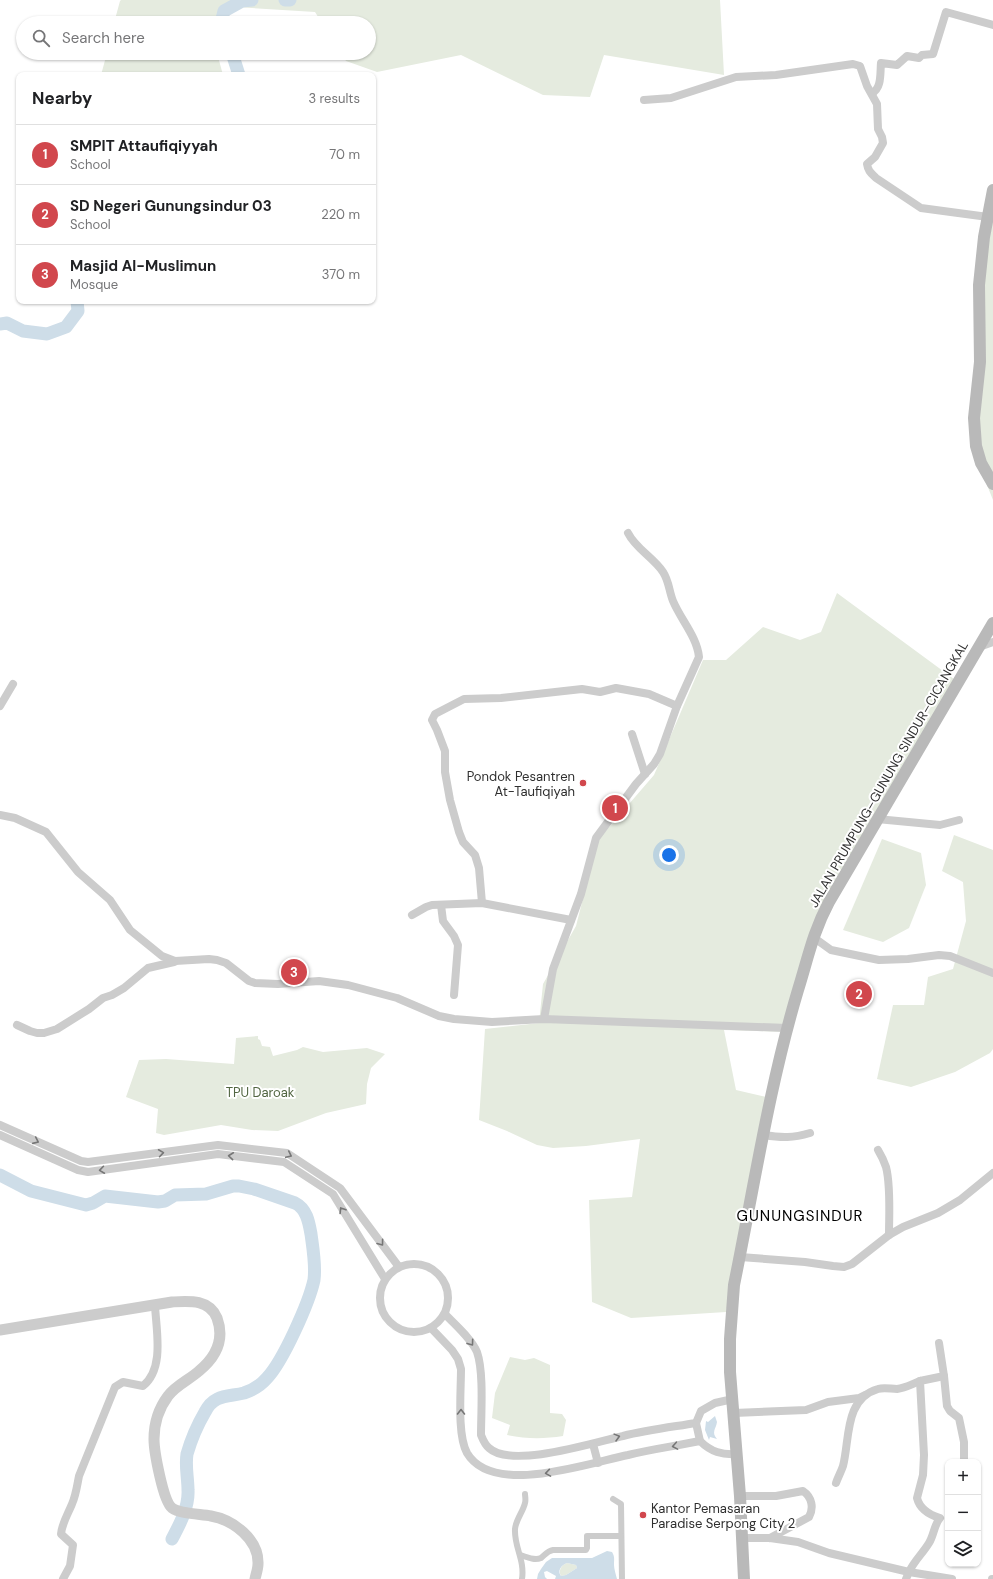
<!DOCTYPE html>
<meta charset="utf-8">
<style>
body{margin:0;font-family:"DM Sans",sans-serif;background:#f2f2f2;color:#202124}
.controls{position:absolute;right:12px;bottom:12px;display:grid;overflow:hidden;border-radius:8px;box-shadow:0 1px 3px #0004}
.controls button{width:36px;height:36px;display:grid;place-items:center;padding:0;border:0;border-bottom:1px solid #e0e0e0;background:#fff;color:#202124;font:20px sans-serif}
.you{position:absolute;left:669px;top:855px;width:14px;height:14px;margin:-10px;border:3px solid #fff;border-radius:50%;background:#1a73e8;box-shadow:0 0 0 6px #1a73e833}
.badge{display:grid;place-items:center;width:26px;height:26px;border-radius:50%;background:#d1474d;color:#fff;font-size:13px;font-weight:700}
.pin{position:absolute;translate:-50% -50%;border:2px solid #fff;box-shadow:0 1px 4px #0006}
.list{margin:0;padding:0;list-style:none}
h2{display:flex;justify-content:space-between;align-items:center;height:52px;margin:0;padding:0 16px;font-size:17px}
h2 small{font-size:13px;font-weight:400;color:#757577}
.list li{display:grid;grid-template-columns:26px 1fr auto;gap:12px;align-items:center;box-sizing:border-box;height:60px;padding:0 16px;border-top:1px solid #e0e0e0}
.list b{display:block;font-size:15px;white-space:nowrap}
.list p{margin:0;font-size:13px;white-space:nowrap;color:#757577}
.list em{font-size:13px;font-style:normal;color:#757577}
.icon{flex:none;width:22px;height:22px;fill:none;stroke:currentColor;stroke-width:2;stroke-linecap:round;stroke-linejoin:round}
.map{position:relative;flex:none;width:993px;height:1579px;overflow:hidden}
.search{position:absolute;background:#fff;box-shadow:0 1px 3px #0004;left:16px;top:16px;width:360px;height:44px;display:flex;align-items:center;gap:10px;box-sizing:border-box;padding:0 14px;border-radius:22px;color:#757577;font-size:15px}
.panel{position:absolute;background:#fff;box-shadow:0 1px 3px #0004;left:16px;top:72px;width:360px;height:232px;border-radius:8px}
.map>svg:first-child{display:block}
.green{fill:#e5ebdf}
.water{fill:#cedde8;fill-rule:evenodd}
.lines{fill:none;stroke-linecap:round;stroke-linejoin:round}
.river{stroke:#cedde8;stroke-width:13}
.pedestrian{stroke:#ccc;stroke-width:6}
.minor{stroke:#ccc;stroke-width:8}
.tertiary{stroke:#ccc;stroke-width:11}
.secondary{stroke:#b9b9b9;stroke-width:12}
.oneway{stroke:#767676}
.poi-dot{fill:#d1474d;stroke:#fff;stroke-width:1.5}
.labels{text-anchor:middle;stroke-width:4;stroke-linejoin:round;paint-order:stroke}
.street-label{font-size:13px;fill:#2f2f2f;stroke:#fff}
.poi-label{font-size:13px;fill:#2f2f2f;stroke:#fff;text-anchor:end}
.park-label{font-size:13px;fill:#526642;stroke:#fff}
.quarter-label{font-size:15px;letter-spacing:1px;fill:#000;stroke:#fff}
</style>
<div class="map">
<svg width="993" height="1579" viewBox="0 0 993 1579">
<rect width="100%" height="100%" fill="#fff"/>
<g class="green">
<path d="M121 0H720L724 75 604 55 590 97 543 95 461 55 377 72 346 61 341 53H369V23H322L315 12 220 6 217 23H114L120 1Z"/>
<path d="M107 53H217L223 75H101Z"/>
<path d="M993 186V500L979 465 983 259Z"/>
<path d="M837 593 958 682 816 930 788 1032 724 1030 736 1090 771 1098 726 1312 631 1318 592 1302 589 1200 632 1197 640 1139 586 1146 553 1148 537 1145 507 1131 479 1120 485 1029 539 1023 543 984 576 926 598 840 654 775 703 660H726L763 627 800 640 821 632Z"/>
<path d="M954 835 993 850V1049L990 1053 955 1072 911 1087 877 1079 893 1005H924L928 977 953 969 966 921 963 882 942 871Z"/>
<path d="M882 839 921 853 926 885 909 928 883 942 843 930Z"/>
<path d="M258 1036V1039L260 1040 262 1046 270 1047 273 1056 297 1050 303 1047 323 1052 367 1048 385 1054 371 1068 367 1084 366 1104 326 1113 278 1131 252 1130 221 1125 164 1135 156 1133 158 1109 126 1097 139 1060 166 1059 234 1064 236 1038Z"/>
<path d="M510 1357 525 1360 534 1358 550 1365V1413L562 1414 566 1420 563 1436C544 1439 526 1439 507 1435L510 1425 492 1418 495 1393Z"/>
<path d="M567 1563 576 1565 577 1568 566 1575 561 1576C558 1571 561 1565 567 1563Z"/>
</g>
<g class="water">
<path d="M715 1416 717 1422C716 1429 711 1432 717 1439L710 1437 709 1440 705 1430 706 1421 708 1422Z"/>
<path d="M607 1551 612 1552C615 1557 614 1559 614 1565 614 1569 616 1575 617 1579H555L556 1576 547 1571 544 1572 545 1577 547 1579H537L538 1574 541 1569 546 1562 552 1558H592ZM567 1563 576 1565 577 1568 566 1575 561 1576C557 1571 561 1565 567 1563Z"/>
</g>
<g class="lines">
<g class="river">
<path d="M285 0H290"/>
<path d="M221 23 224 11 242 1 252 0"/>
<path d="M232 53 239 75"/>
<path d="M0 324 7 323 23 331 47 334 66 327 78 311 77 301"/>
<path d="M0 1175 31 1191 86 1205 93 1203 105 1196 158 1202 165 1201 175 1195 206 1194 233 1186H239L254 1189 295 1203C307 1209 309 1223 311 1234 313 1249 316 1265 314 1280 309 1303 283 1361 267 1378 261 1385 253 1390 244 1393 228 1397 214 1394 205 1412 198 1424 191 1440 187 1454 185 1466 188 1478 188 1490 189 1507 180 1524 172 1539"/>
</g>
<g class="pedestrian">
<path d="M613 1499 621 1504 622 1579"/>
<path d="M520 1555C527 1557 534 1561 541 1558 545 1555 547 1551 553 1550H586L587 1548V1536H621"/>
<path d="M522 1579C525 1560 514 1547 515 1529 516 1519 523 1512 525 1503 526 1500 525 1496 525 1494"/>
</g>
<g class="minor">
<path d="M872 93C882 88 880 73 881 63L897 65 907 56 919 58 922 55 933 54 946 12 993 25"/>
<path d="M644 100 671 98 736 77 776 75 853 64 860 66 867 86 877 104 878 129 882 137 883 143 875 157 867 164C868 171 871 173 876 178L921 208 988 217"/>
<path d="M979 647 993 642"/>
<path d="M0 706 13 684"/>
<path d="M632 734 645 774"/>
<path d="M0 815 15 818 46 832 78 872 110 900 130 930 162 956 175 961 209 959 217 960 226 963 249 981 255 983 278 984 319 981 348 985 397 998 439 1016 454 1019 492 1022 544 1019 787 1028"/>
<path d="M877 819 940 825 959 820"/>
<path d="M482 903 479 868 475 855 463 842 459 832 450 800 445 772V751L437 730 432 720 435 714 464 699 501 698 582 689 600 692 616 688 649 694 677 706"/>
<path d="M441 905 443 921 454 936 458 945 454 995"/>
<path d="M412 915 426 907 432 905 482 903 571 920"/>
<path d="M813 937 831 950 879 960 908 959 939 955 950 956 993 973"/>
<path d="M544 1019 553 969 581 894 596 838 636 784 654 764 660 754 677 706 699 657C697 637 681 620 673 601 669 591 669 581 663 572 653 557 636 549 628 533"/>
<path d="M17 1025 30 1031 37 1033H44L57 1029 89 1009 103 998 112 995 124 988 148 968 174 962"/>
<path d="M0 1125 81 1161 88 1162 218 1145 287 1153 340 1188 399 1267"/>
<path d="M0 1135 78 1170 88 1172 218 1154 284 1162 333 1194 385 1279"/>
<path d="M764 1135C782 1138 793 1138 810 1133"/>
<path d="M878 1150C881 1155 884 1161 886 1167 891 1186 889 1215 889 1235"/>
<path d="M740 1257 805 1262 833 1266 844 1267 852 1264 889 1235 903 1227 938 1213 960 1200 993 1173"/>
<circle cx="414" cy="1298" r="34"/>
<path d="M445 1314C455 1325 471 1338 477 1352 484 1372 481 1413 481 1435 483 1440 485 1445 489 1448 511 1469 596 1442 623 1436 647 1430 672 1427 696 1423L701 1411 715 1403 733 1399"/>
<path d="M431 1328 452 1350 458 1359 461 1369C461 1391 457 1435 467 1453 493 1497 589 1463 628 1455 652 1449 676 1446 700 1441 711 1452 722 1455 737 1454"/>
<path d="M944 1376 947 1406 950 1411 959 1418 964 1442V1462"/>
<path d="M734 1413 806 1410 828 1402 859 1398 865 1395"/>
<path d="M696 1423 700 1441"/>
<path d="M593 1444 598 1463"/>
<path d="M836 1483C838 1477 841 1472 843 1466 850 1439 844 1399 878 1389 884 1387 891 1389 897 1389 905 1388 912 1384 920 1381"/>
<path d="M740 1496H776L803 1491C812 1497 814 1508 809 1517L770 1538"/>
<path d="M742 1538H770L798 1542 829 1553 909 1572C914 1561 923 1553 929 1543 934 1535 934 1525 940 1518 930 1515 920 1510 917 1498L923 1475 924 1455 920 1381 944 1376 939 1343"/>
<path d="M63 1579 70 1566 73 1545 61 1534C62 1523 68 1514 72 1504 76 1495 77 1486 79 1476L115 1387 123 1382 143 1386C165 1368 156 1330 155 1305"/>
<path d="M906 1579 909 1572 952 1579"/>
<path d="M992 1579H993"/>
</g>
<path class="tertiary" d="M0 1330 172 1302C189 1301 209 1299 217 1318 225 1340 216 1357 199 1371 189 1380 176 1385 168 1396 159 1408 154 1424 154 1439 154 1451 163 1501 172 1508 180 1514 201 1514 211 1516 233 1520 259 1539 258 1564 258 1569 256 1574 255 1579"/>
<g class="secondary">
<path d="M993 190 984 237 979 285 980 362 974 418 976 446 981 463 993 484"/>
<path d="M744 1579 740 1496 730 1372V1339L734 1285C754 1187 769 1087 798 990 808 958 813 932 829 902L993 623"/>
</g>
</g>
<defs><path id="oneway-chevron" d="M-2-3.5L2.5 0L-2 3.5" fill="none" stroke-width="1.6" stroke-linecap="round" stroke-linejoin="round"/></defs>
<g class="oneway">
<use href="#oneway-chevron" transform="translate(36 1141) rotate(24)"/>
<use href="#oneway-chevron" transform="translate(161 1153) rotate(-8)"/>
<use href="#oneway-chevron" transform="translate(289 1155) rotate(25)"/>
<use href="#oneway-chevron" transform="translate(231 1156) rotate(-174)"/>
<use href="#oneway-chevron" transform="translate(102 1170) rotate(172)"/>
<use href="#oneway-chevron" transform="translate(342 1210) rotate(-122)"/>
<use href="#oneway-chevron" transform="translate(381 1243) rotate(53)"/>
<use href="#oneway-chevron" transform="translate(471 1343) rotate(54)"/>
<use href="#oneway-chevron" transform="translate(461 1412) rotate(-90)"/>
<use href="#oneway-chevron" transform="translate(617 1437) rotate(-15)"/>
<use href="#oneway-chevron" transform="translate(675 1446) rotate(170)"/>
<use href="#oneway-chevron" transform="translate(548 1473) rotate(171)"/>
</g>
<g class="poi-dot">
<circle cx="583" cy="783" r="4"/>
<circle cx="643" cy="1515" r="4"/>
</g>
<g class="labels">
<g class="street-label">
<text transform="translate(888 774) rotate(-60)" y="5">JALAN PRUMPUNG–GUNUNG SINDUR–CICANGKAL</text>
</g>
<g class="poi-label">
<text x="575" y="781">Pondok Pesantren<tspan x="575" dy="15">At-Taufiqiyah</tspan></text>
<text x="651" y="1513" text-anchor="start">Kantor Pemasaran<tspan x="651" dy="15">Paradise Serpong City 2</tspan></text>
</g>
<g class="park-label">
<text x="260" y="1097">TPU Daroak</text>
</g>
<g class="quarter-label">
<text x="800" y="1221">GUNUNGSINDUR</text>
</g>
</g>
</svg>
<div class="controls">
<button>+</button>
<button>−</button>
<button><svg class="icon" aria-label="layers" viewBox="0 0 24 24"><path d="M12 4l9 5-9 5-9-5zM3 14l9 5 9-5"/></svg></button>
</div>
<div class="you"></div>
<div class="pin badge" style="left:615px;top:808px">1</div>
<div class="pin badge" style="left:859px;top:994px">2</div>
<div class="pin badge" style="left:294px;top:972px">3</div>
<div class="search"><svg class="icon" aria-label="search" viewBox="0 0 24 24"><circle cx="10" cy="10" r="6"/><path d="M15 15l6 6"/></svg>Search here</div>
<section class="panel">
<h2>Nearby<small>3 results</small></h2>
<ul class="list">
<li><span class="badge">1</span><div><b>SMPIT Attaufiqiyyah</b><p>School</p></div><em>70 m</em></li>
<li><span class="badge">2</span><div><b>SD Negeri Gunungsindur 03</b><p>School</p></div><em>220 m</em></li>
<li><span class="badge">3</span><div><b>Masjid Al-Muslimun</b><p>Mosque</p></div><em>370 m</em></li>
</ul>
</section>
</div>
